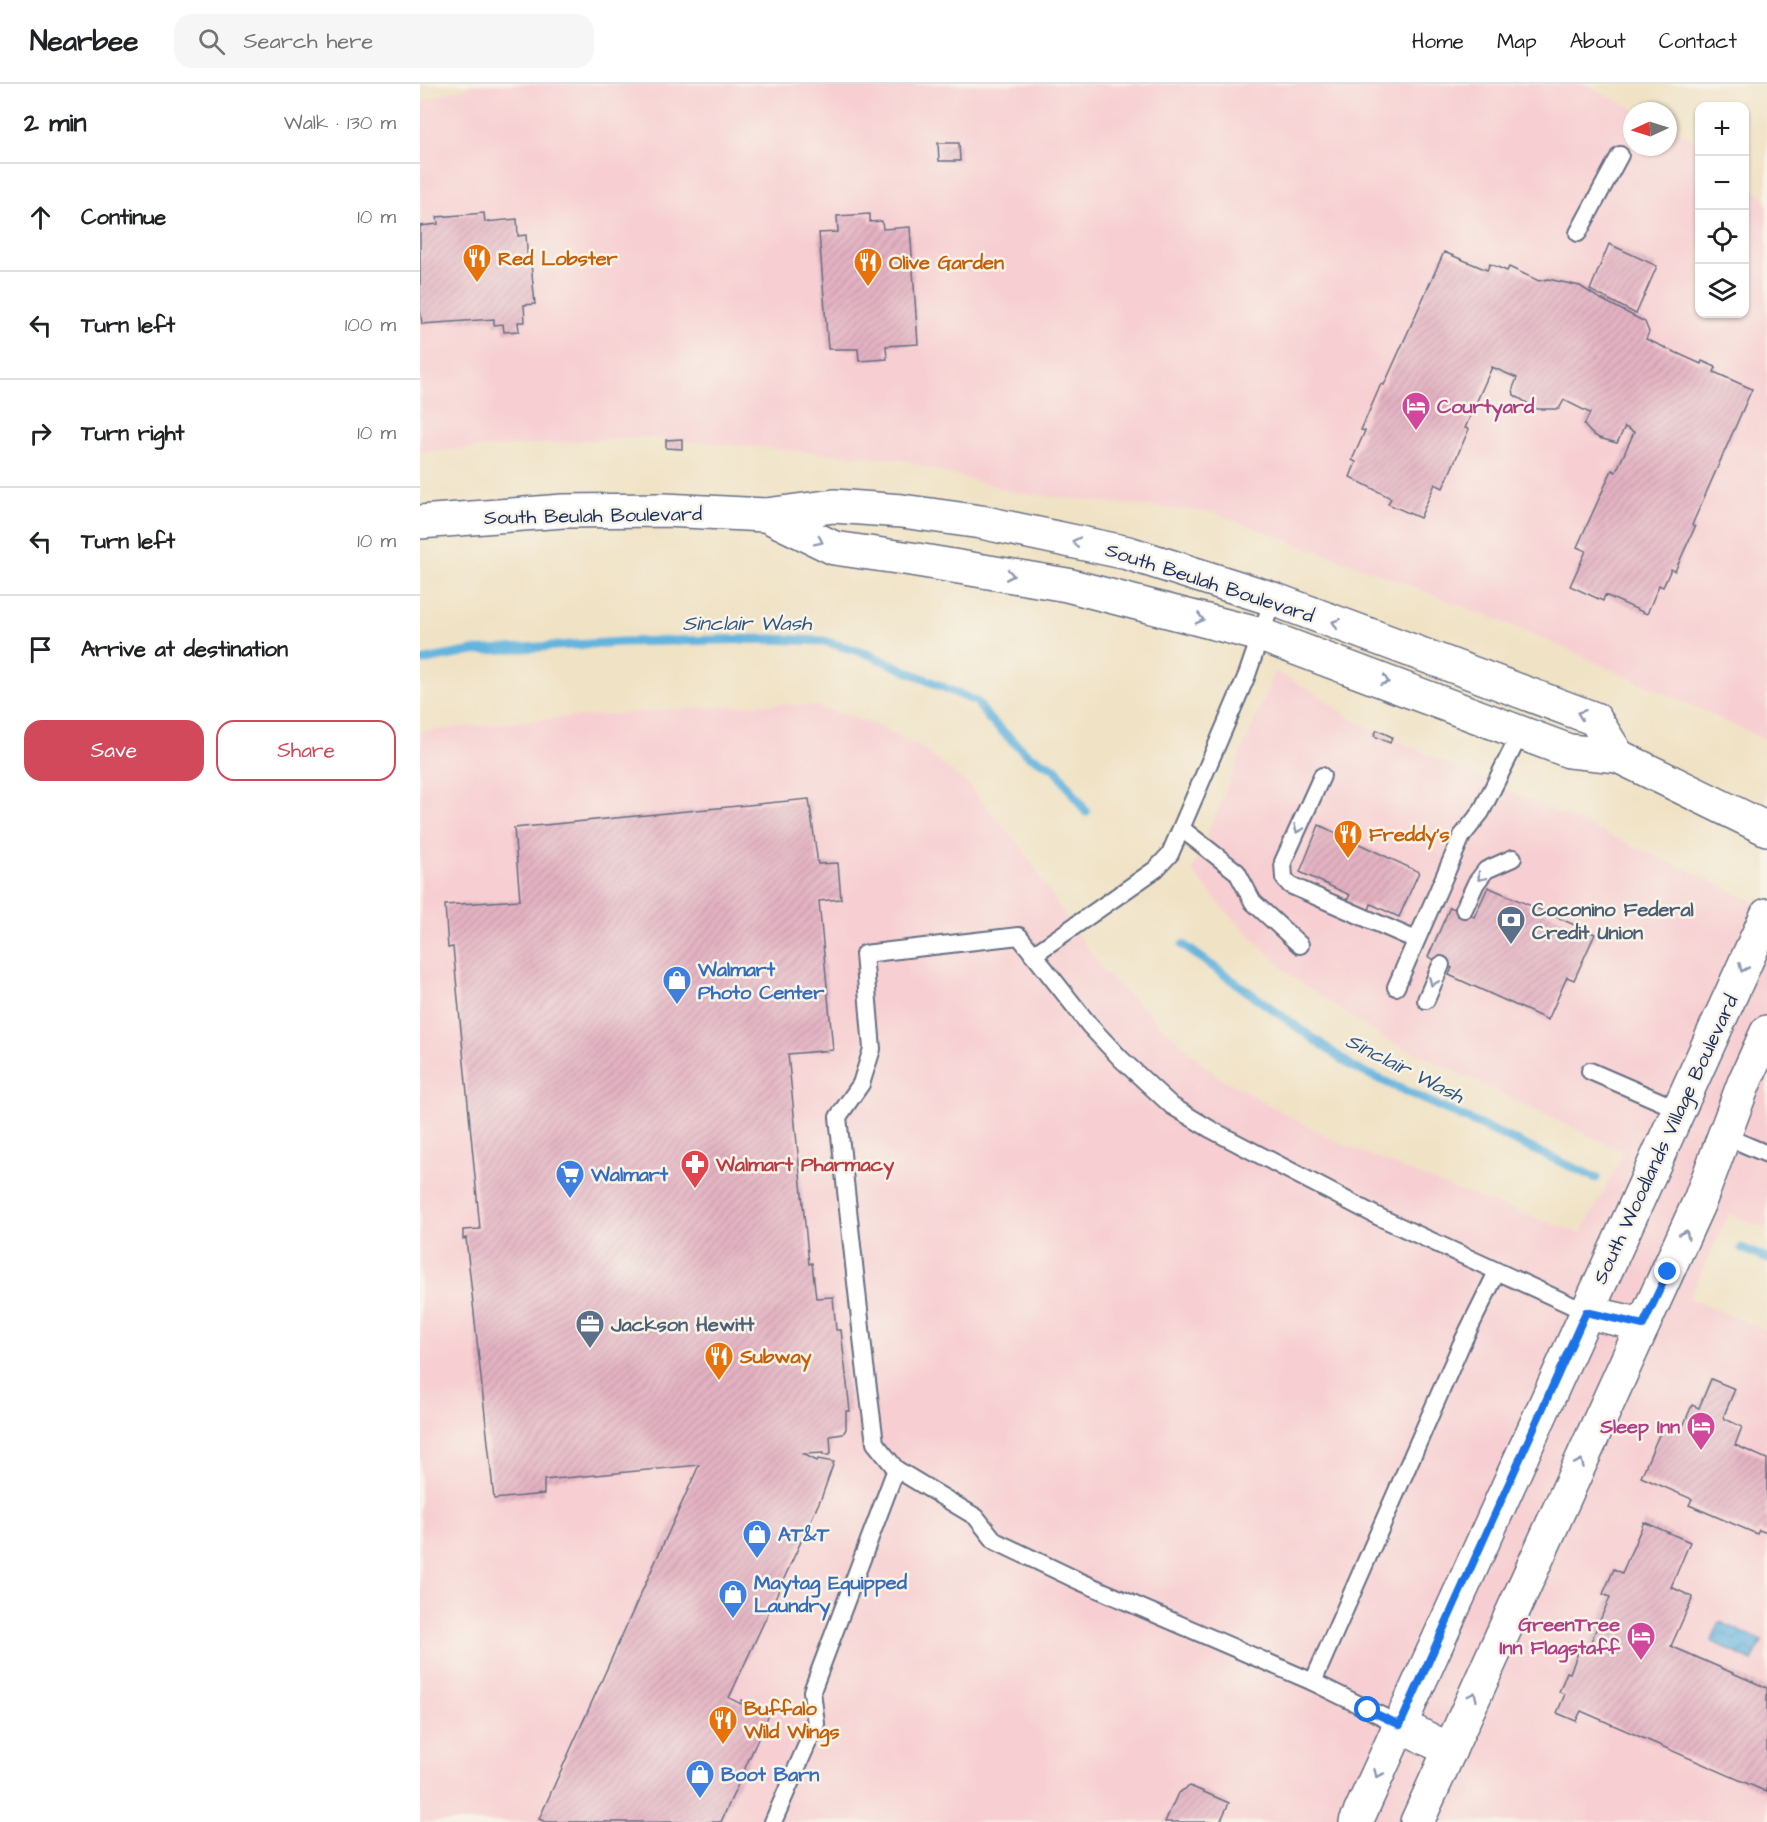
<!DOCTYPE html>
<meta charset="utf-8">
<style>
body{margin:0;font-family:"Architects Daughter",sans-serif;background:#f6f6f6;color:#202124}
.controls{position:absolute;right:18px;top:18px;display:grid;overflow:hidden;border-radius:12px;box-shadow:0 2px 4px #0004}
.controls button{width:54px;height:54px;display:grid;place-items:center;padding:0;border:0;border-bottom:2px solid #e0e0e0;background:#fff;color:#202124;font:30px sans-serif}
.compass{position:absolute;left:1203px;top:18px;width:54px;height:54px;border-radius:50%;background:#fff;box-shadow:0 2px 4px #0004;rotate:266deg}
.stop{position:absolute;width:18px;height:18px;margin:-14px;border:4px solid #1a73e8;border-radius:50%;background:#fff}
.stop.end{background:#1a73e8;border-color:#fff;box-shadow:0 2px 6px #0008}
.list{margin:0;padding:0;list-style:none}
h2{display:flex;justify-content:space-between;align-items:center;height:78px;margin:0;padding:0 24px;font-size:26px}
h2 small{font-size:20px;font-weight:400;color:#757577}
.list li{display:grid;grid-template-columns:39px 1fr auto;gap:18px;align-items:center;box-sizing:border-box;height:108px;padding:0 24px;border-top:2px solid #e0e0e0}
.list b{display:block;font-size:22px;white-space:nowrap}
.list em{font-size:20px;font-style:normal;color:#757577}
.actions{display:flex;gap:12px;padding:18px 24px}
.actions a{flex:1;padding:14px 0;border:2px solid #d1495b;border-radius:18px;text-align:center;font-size:21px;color:#d1495b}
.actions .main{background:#d1495b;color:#fff}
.icon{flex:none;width:33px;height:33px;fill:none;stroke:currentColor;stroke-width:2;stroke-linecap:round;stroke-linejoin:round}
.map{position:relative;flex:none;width:1347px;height:1738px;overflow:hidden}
header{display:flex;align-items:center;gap:36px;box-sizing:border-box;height:84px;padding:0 30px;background:#fff;border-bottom:2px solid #e0e0e0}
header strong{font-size:28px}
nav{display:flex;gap:33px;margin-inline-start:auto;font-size:21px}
.search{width:420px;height:54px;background:#f6f6f6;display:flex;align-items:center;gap:15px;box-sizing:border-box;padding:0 21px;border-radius:18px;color:#757577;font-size:22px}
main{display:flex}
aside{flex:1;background:#fff}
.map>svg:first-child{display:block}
.built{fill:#f7cfd2}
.water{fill:url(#water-waves);stroke:#40729e;stroke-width:1.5}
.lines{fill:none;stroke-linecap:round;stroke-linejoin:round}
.stream{stroke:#64b4de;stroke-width:9}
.building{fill:url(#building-hatch)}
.lane-casing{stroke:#666e82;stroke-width:20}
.secondary-casing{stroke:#666e82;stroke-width:36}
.lane{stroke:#fff;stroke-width:16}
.secondary{stroke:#fff;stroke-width:33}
.oneway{stroke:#8d97ae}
.route{stroke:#1a73e8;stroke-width:8}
.labels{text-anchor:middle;stroke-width:5;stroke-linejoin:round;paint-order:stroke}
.food-label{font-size:20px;font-weight:bold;fill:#c56008;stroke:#f7f3e8;text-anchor:start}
.hotel-label{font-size:20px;font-weight:bold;fill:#b23c85;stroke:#f7f3e8;text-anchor:end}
.street-label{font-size:20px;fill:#1b2f5e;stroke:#f7f3e8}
.service-label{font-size:20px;font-weight:bold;fill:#4e5e75;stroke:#f7f3e8;text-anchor:start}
.shop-label{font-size:20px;font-weight:bold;fill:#366cbe;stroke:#f7f3e8;text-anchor:start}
.health-label{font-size:20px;font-weight:bold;fill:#be3a42;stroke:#f7f3e8;text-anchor:start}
.water-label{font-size:21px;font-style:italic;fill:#315784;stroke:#f7f3e8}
</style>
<header>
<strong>Nearbee</strong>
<div class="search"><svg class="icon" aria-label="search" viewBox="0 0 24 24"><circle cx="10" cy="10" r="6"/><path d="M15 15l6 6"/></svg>Search here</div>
<nav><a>Home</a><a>Map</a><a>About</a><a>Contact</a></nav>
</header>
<main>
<aside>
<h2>2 min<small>Walk · 130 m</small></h2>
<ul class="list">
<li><svg class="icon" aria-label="ahead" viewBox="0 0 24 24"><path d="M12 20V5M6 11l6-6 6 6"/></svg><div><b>Continue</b></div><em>10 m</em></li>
<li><svg class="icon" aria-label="left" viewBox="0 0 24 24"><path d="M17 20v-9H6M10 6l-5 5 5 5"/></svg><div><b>Turn left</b></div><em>100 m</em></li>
<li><svg class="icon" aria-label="right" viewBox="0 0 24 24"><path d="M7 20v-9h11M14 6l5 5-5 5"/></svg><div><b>Turn right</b></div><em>10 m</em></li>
<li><svg class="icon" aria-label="left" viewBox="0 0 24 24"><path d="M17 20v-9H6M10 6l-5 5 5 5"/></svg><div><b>Turn left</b></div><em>10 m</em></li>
<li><svg class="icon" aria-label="arrive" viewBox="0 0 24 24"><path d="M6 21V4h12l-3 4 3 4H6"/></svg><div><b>Arrive at destination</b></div></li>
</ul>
<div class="actions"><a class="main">Save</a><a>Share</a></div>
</aside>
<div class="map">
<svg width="1347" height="1738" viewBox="0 0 1347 1738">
<defs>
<pattern id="water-waves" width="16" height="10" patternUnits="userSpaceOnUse" patternTransform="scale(1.5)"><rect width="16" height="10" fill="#64b4de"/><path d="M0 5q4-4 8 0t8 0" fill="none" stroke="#5293b7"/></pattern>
<pattern id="building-hatch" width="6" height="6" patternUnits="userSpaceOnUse" patternTransform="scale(1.5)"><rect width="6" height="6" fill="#e4b2c2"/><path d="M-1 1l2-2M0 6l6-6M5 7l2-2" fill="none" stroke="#c399a9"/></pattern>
</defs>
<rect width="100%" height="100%" fill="#f7f3e8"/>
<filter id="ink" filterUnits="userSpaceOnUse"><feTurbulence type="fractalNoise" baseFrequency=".0167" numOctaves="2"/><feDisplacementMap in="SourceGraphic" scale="12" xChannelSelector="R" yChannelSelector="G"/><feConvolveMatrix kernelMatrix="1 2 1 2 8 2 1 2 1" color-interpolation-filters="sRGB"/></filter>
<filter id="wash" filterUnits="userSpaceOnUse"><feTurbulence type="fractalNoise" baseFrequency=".008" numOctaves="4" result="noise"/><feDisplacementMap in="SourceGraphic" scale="24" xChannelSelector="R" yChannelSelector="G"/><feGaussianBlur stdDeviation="1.35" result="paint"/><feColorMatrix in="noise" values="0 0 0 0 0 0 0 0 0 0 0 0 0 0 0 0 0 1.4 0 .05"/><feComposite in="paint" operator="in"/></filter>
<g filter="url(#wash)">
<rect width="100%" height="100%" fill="#f0e2c5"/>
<g class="built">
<path d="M55 0H1164L1218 27H1212V63H1248V42L1267 52 1279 61 1280 230H1324L1325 94 1347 119V656L1113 550 979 497 794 429 598 409 481 376 222 353 0 368V18Z"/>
<path d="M855 588 894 608 930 634 1041 686 1291 796 1347 824V1145L1309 1129 1269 1215 1347 1246V1738H0V648L114 636 278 624 361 620 397 622 458 642 502 664 547 700 600 761 635 817 684 888 795 991 917 1058 1028 1103 1161 1150 1204 1068 960 952 871 892 802 823 772 787Z"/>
</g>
<path class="water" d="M1300 1538 1342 1557 1332 1577 1291 1557Z"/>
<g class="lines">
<g class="stream">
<path d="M0 577 53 567 201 558 350 555 404 557 448 570 557 618 569 635 608 671 635 684 666 728"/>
<path d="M763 861 933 983 1176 1094"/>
<path d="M1322 1164 1347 1175"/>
</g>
</g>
<g id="blocks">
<g class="building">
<path d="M518 59H539L540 77H519Z"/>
<path d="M64 129 65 138 97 135 98 152 106 151 108 180H111L115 220 104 221 105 238H98L99 247 84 248 83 240 74 241V235L2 240 0 224V142L18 140 17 133Z"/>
<path d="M450 130V138L462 137 463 145 490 143 498 260 466 262 467 275 439 277 438 265H408L399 149 418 148 417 132Z"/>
<path d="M1189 160 1237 182 1216 230 1170 206Z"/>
<path d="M1024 168 1067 186 1070 180 1087 187 1089 183 1119 197 1128 195 1160 202 1177 213 1225 238 1229 248 1226 255 1281 280 1282 277 1296 283 1294 288 1332 305 1272 441 1275 443 1255 487 1251 485 1243 503 1239 501 1227 530 1185 511 1183 517 1150 502 1166 467 1157 463 1192 386 1196 388 1214 348 1205 343 1197 359 1179 354 1171 349 1164 341 1170 329 1144 316 1139 325H1117L1094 311 1093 304 1097 294 1072 283 1045 344 1049 345 1023 404 1015 400 1000 434 968 420 971 414 930 393 936 378 932 376 945 347 941 346 961 300 964 301Z"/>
<path d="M262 355V365L246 364V356Z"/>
<path d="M957 646 972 653 970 659 954 652Z"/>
<path d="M389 715 398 780 418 779 421 815 399 817 413 966 368 970 389 1180 392 1179 396 1214 413 1213 416 1246H421L430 1327H426V1345L423 1350 410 1352 411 1368 409 1371H403V1369L383 1370 397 1377 398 1375 414 1378 402 1412 309 1614 321 1620 322 1616 350 1628 301 1738H126L119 1735 279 1381 124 1396V1410L74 1415 46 1154 43 1155V1146L60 1145 33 863 28 864 25 821 100 816 94 744Z"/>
<path d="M899 741 999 788 979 833 951 820 949 826 927 816 930 811 880 788Z"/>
<path d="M1068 803 1175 850 1154 896 1147 893 1128 936 1029 891 1032 884 1008 873 1030 823 1054 833Z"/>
<path d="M1291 1295 1315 1305 1303 1334 1322 1343 1315 1361 1347 1375V1449L1339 1446 1337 1450 1269 1421 1272 1415 1221 1393 1241 1346 1245 1347 1248 1340 1262 1345 1272 1321 1279 1324Z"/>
<path d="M1224 1438 1270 1458 1251 1503 1273 1513 1251 1562 1347 1604V1708L1161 1627 1156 1637 1137 1629 1145 1610 1139 1608 1147 1588 1150 1589 1159 1566 1166 1569 1190 1513 1183 1510 1194 1485 1202 1489Z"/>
<path d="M770 1702 809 1719 800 1738H745L758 1709Z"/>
</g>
</g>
</g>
<g filter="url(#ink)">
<use href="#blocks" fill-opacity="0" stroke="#666e82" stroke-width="1.5"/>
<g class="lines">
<g class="lane-casing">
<g id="lane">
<path d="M1158 149 1200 71"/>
<path d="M902 692 863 778 864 794 870 801 996 856"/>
<path d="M762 745 817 788 833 818 880 861"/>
<path d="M1044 825 1056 799 1066 786 1093 774"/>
<path d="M613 871 736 785 750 770 827 591 853 515"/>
<path d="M976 903 1042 752 1061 728 1101 648"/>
<path d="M1006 916 1021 881"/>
<path d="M1170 987 1260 1026"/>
<path d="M1305 1052 1347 1070"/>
<path d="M893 1598 1041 1261 1077 1188"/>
<path d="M980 1641 893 1598 659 1497 575 1457 556 1433 476 1385 455 1359 445 1281 418 1033 441 1000 452 965 444 870 599 852 670 942 701 975 752 1022 790 1045 957 1132 1166 1228"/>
<path d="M353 1738 396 1640 392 1607 476 1385"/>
</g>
</g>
<g class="secondary-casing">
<g id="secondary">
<path d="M346 431 414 464 491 475 647 501 841 551 1149 667 1198 672 1347 745"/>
<path d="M0 438 143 427 244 426 346 431 414 422 482 427 561 438 708 469 853 515 1175 635 1198 672"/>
<path d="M1166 1228 1223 1241"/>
<path d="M980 1641 1030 1666"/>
<path d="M936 1738 1347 831"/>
<path d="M997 1738 1280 1116 1324 999 1347 948"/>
</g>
</g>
<use href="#lane" class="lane"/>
<use href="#secondary" class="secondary"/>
</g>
<defs><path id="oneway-chevron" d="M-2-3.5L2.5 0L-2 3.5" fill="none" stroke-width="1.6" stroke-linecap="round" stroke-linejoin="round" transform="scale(1.5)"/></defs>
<g class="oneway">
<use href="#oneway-chevron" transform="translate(399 457) rotate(26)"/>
<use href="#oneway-chevron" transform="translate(656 458) rotate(-168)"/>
<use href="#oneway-chevron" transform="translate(590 491) rotate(10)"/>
<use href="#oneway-chevron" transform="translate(780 535) rotate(14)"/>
<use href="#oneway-chevron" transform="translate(916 539) rotate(-159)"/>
<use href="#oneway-chevron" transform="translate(965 597) rotate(20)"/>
<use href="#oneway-chevron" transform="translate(1161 630) rotate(-159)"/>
<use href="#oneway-chevron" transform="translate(878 745) rotate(114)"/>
<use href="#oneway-chevron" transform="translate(1061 793) rotate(130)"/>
<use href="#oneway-chevron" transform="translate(1323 884) rotate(114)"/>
<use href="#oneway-chevron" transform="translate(1013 898) rotate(113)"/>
<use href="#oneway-chevron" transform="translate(1265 1150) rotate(-65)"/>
<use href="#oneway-chevron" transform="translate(1160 1379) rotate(-66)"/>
<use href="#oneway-chevron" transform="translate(1053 1612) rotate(-65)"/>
<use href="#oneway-chevron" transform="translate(958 1690) rotate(114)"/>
</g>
</g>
<g class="lines" filter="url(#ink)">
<path class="route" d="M948 1626 980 1641 1166 1228 1223 1241 1248 1188"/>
</g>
<defs>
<g id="restaurant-pin" transform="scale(1.5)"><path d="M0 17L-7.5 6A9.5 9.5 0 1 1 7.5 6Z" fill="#e8710a" stroke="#f7f3e8"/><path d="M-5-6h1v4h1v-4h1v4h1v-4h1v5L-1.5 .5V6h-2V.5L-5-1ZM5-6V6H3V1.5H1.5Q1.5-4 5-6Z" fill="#fff"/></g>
<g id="hotel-pin" transform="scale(1.5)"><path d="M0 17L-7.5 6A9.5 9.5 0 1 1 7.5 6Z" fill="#d1479c" stroke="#f7f3e8"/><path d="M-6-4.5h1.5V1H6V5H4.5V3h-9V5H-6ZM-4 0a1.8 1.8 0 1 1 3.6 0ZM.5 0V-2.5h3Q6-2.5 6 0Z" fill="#fff"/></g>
<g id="bank-pin" transform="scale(1.5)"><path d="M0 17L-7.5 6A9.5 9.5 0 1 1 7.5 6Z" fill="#5c6f8a" stroke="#f7f3e8"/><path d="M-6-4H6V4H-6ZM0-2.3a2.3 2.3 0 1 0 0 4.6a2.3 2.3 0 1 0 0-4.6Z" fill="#fff"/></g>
<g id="shop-pin" transform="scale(1.5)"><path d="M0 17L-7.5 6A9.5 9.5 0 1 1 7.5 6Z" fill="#3f7fe0" stroke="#f7f3e8"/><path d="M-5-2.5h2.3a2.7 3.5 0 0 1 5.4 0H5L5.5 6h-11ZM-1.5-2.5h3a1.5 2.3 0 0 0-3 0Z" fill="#fff"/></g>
<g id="pharmacy-pin" transform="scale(1.5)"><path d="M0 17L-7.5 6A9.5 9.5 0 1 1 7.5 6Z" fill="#e0444e" stroke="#f7f3e8"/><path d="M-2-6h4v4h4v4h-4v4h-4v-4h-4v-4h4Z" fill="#fff"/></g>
<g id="supermarket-pin" transform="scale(1.5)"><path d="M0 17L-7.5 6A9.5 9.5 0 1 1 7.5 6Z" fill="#3f7fe0" stroke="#f7f3e8"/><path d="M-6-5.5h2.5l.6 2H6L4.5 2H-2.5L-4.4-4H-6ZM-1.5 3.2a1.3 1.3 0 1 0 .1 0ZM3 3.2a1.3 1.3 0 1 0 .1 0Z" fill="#fff"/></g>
<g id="office-pin" transform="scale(1.5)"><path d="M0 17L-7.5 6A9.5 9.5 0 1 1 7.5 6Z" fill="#5c6f8a" stroke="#f7f3e8"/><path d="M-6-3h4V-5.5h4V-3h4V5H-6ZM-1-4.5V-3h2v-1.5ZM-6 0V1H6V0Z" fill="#fff"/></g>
</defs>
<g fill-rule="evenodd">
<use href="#restaurant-pin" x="57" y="174"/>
<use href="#restaurant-pin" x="448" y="178"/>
<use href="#hotel-pin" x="996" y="322"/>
<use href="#restaurant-pin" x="928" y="750"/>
<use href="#bank-pin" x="1091" y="836"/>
<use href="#shop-pin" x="257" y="896"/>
<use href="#pharmacy-pin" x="275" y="1080"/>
<use href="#supermarket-pin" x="150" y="1090"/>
<use href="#office-pin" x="170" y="1240"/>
<use href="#restaurant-pin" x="299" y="1272"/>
<use href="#hotel-pin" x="1281" y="1342"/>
<use href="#shop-pin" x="337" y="1450"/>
<use href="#shop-pin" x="313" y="1510"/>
<use href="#hotel-pin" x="1221" y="1552"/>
<use href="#restaurant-pin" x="303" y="1636"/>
<use href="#shop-pin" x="280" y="1690"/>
</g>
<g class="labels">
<g class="food-label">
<text x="78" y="181">Red Lobster</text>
<text x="469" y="185">Olive Garden</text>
<text x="949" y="757">Freddy's</text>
<text x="320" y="1279">Subway</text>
<text x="324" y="1631">Buffalo<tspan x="324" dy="23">Wild Wings</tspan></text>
</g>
<g class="hotel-label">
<text x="1017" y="329" text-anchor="start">Courtyard</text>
<text x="1260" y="1349">Sleep Inn</text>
<text x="1200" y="1547">GreenTree<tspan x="1200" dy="23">Inn Flagstaff</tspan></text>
</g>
<g class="street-label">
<text transform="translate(173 431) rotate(-1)" y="7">South Beulah Boulevard</text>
<text transform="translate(790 498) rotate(18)" y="7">South Beulah Boulevard</text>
<text transform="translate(1245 1055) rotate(-65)" y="7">South Woodlands Village Boulevard</text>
</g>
<g class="service-label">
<text x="1112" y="832">Coconino Federal<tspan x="1112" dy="23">Credit Union</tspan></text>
<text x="191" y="1247">Jackson Hewitt</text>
</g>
<g class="shop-label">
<text x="278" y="892">Walmart<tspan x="278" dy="23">Photo Center</tspan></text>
<text x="171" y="1097">Walmart</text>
<text x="358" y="1457">AT&amp;T</text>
<text x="334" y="1505">Maytag Equipped<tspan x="334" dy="23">Laundry</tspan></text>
<text x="301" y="1697">Boot Barn</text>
</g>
<g class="health-label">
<text x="296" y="1087">Walmart Pharmacy</text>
</g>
<g class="water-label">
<text x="327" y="546">Sinclair Wash</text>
<text transform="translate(985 984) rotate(27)" y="7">Sinclair Wash</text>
</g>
</g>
</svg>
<div class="controls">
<button>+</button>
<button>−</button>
<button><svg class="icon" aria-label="locate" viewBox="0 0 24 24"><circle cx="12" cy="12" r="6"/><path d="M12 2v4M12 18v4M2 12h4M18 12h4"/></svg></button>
<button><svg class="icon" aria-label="layers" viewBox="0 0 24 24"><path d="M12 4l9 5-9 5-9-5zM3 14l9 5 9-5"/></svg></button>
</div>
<svg class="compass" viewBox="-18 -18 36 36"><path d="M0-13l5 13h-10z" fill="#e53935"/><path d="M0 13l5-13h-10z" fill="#757577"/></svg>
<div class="stop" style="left:948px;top:1626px"></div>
<div class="stop end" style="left:1248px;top:1188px"></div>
</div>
</main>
